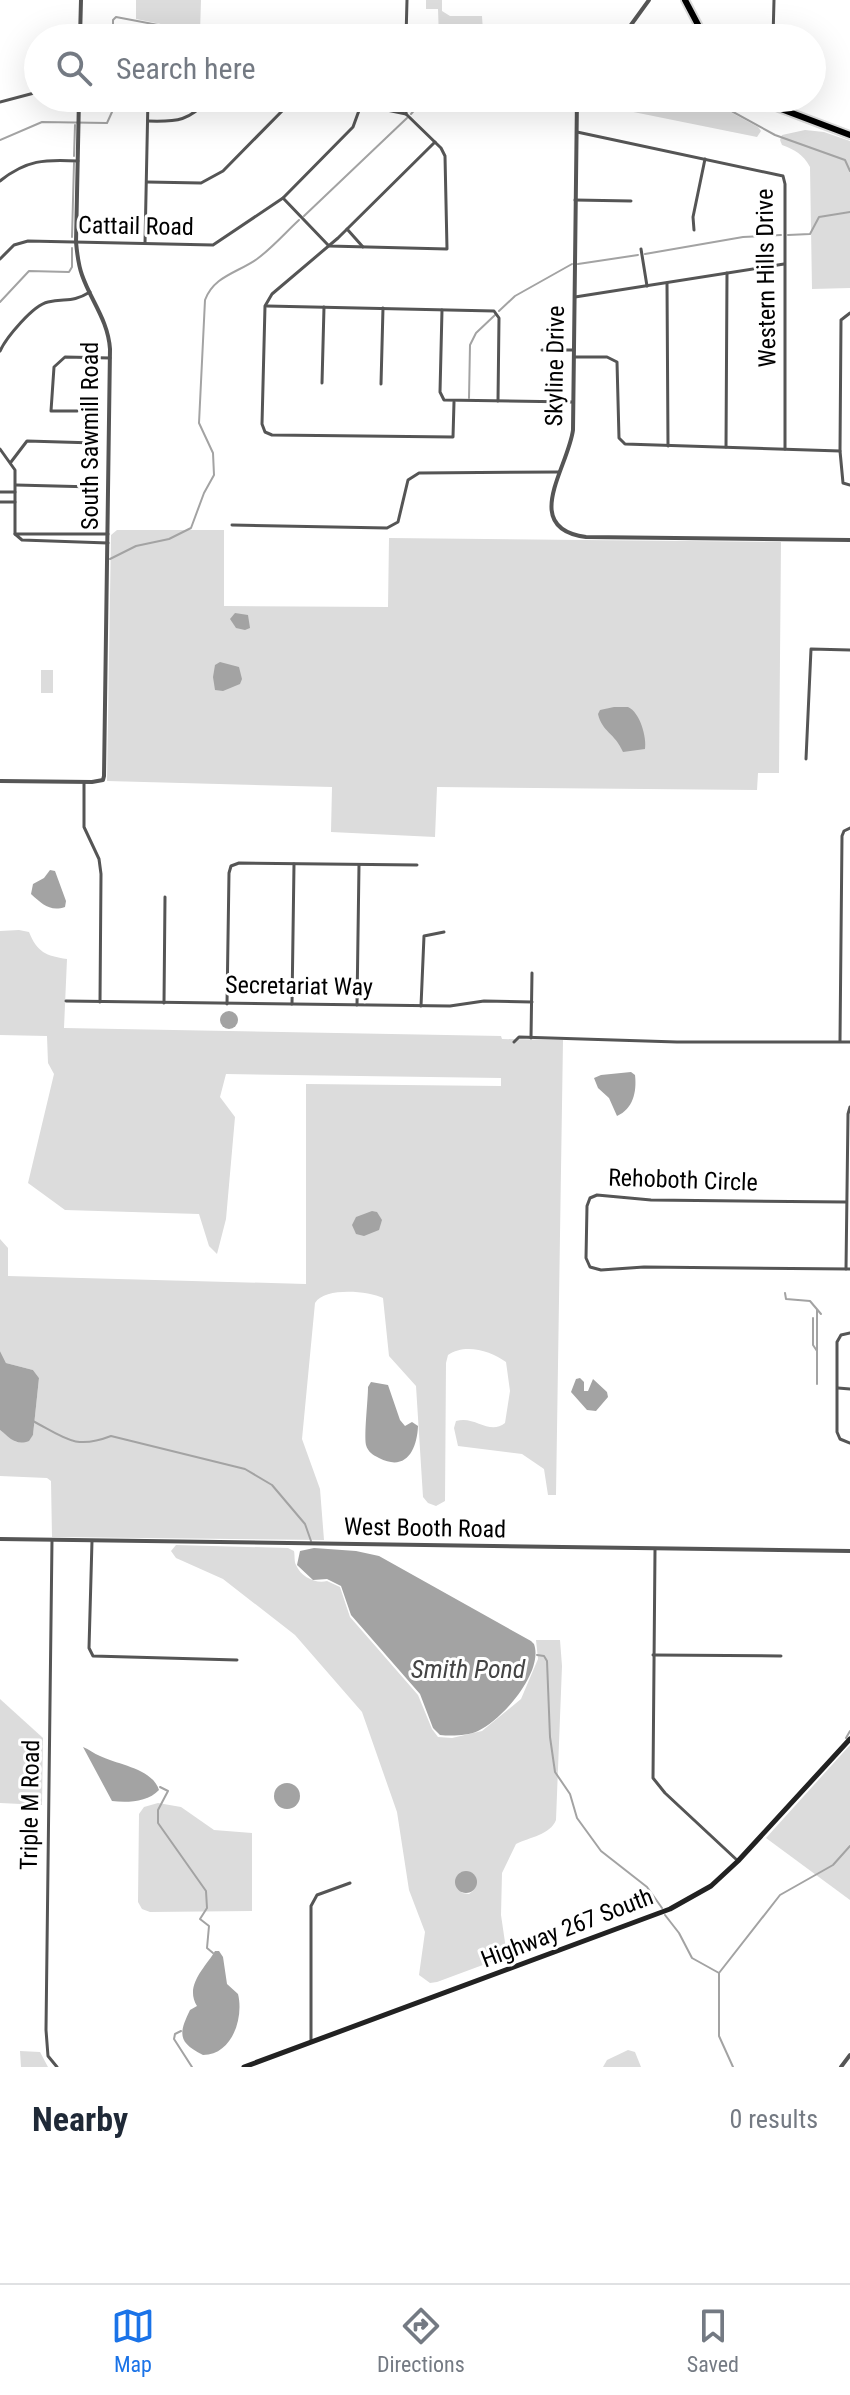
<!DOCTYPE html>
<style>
body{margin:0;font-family:"Roboto Condensed",sans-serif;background:#f6f6f7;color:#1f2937}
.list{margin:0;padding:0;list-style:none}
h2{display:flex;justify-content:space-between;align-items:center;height:104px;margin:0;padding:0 32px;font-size:34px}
h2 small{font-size:26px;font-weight:400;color:#747a83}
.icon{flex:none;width:44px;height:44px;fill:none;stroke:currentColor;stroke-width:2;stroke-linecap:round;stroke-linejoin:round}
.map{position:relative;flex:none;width:850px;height:2067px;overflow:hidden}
.search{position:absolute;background:#fff;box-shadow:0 8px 32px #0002;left:24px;right:24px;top:24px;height:88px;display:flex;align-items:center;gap:20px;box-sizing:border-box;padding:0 28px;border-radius:44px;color:#747a83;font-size:30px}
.sheet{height:216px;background:#fff}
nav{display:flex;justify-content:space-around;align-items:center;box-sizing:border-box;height:112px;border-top:2px solid #e0e1e3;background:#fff;font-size:22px;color:#747a83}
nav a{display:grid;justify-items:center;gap:4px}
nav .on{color:#1a73e8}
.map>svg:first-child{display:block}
.green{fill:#dcdcdc;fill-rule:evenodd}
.water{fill:#a3a3a3}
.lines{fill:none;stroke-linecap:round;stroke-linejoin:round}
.stream{stroke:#a3a3a3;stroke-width:2}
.primary-casing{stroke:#dbdbdb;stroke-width:10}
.minor{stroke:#555;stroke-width:3}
.tertiary{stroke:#555;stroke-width:4}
.secondary{stroke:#222;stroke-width:5}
.primary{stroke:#000;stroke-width:6}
.labels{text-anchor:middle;stroke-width:6;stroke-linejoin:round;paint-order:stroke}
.street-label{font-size:24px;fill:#000;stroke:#fff}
.water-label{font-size:26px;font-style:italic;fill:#444;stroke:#fff}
</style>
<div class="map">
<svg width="850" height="2067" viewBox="0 0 850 2067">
<rect width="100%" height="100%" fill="#fff"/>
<g class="green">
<path d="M136 0H201L200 32 136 19Z"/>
<path d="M426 0H442V11L450 16H482L483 32 439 38 438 9H426Z"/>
<path d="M579 98H695L723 108 758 127 761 131 757 137 579 101Z"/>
<path d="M805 130 824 132 850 141V288L812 289 810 167C803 154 795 150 782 145L780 140 782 135Z"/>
<path d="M117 530H224V606L388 607 389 538 781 542 779 773H758L757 790 437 787 435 837 331 832 332 787 107 781 111 535Z"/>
<rect x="41" y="670" width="12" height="23"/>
<path d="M0 915V931L19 930 29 932C37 952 46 956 67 959L64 1028 501 1036 502 1039 563 1040 556 1495H548L544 1469 522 1454 458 1446 454 1428 456 1421C475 1415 489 1436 505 1423L510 1391 506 1362C491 1351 465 1343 448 1355L446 1363 445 1501 436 1506 428 1503 423 1497 416 1386 389 1356 383 1298C368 1291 325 1287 315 1303L302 1439 320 1489 324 1540 52 1537 51 1481 47 1478 0 1476V1430L16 1442 29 1440 33 1435 39 1378 33 1370 6 1363 0 1351V1239L8 1248V1276L306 1284V1084L501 1086V1078L226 1074 220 1097 235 1117 226 1219 217 1254 209 1246 199 1214 65 1210 28 1183 54 1074 48 1063 47 1036 0 1035Z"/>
<path d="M176 1545 288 1548 294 1551C295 1556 294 1561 296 1565 301 1577 316 1584 327 1581L340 1587 350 1617 418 1695 432 1729 438 1737 452 1738 482 1731 521 1699 538 1659 536 1640H560L562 1666 556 1820C550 1835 530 1837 516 1844L502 1873 501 1915 507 1956 437 1982 430 1983 419 1975 425 1932 409 1890 397 1812 362 1712 295 1635 223 1579 176 1558 171 1551ZM460 1872 476 1881 473 1891 469 1894 462 1893 456 1884Z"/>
<path d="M0 1699 43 1738 42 1805 0 1803Z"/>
<path d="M850 1745V1900L766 1838Z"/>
<path d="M158 1803 181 1807 214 1830 252 1833V1911L150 1912 142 1909 138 1902 139 1814 144 1807Z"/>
<path d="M628 2050 635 2052 641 2067H603L607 2060Z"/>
<path d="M20 2051 40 2052 48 2067H21Z"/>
</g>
<g class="water">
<path d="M235 613 248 615 250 628 245 630 236 628 230 619Z"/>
<path d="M220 662 239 667 242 679 240 684 223 691 215 690 213 677 215 665Z"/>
<path d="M614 707C615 707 626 707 628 707 640 712 647 738 645 749L623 752C615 733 602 732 598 714L600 710Z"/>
<path d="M50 870 55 871 66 901 65 907C50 912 42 904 31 894L33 884 44 878Z"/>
<circle cx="229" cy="1020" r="9"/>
<path d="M631 1072 635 1075C637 1092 633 1109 617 1116L609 1098 598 1088 594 1078 601 1075Z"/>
<path d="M372 1211 377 1212 382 1220 379 1230 364 1236 356 1234 352 1225 356 1217Z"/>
<path d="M0 1351 6 1363 33 1370 39 1378 33 1435 29 1441C16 1446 10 1438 0 1430Z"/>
<path d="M580 1378 584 1382V1391H588L593 1379 607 1392 608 1397 596 1411 587 1410 571 1392 576 1379Z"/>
<path d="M371 1382 388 1385 400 1420 405 1426 412 1422 418 1426C417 1450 406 1472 379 1458 373 1455 368 1452 366 1445 364 1433 368 1401 368 1387Z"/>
<path d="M314 1548 356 1551 379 1556 531 1641 534 1644C544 1672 502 1720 478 1731 467 1736 451 1736 440 1735L433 1728 420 1694 351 1615 341 1586 327 1579 313 1580 297 1565 300 1551Z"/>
<path d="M83 1747C89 1749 94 1754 100 1756 118 1765 152 1768 159 1790 148 1802 127 1803 112 1801Z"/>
<circle cx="287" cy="1796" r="13"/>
<circle cx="466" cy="1882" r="11"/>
<path d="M215 1951H219L223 1957 227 1984 238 1994C244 2018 232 2055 203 2055 177 2042 179 2033 190 2010L197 2006C184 1985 206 1967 215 1951Z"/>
</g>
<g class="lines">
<g class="stream">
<path d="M637 25 640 32"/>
<path d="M113 38V20L116 17 227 38"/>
<path d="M461 38 489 33 575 38"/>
<path d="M582 38H588"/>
<path d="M700 98 724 107 775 135 845 160 850 171"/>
<path d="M411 114 425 98"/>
<path d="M0 140 42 122 107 123 112 112 113 98"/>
<path d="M74 156 75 125"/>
<path d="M304 216 407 118"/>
<path d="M788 235 810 234 819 217 850 212"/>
<path d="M72 237 74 163"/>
<path d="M645 254 743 237 781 235"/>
<path d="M578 264 638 255"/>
<path d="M0 302 29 271 69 272 72 267V248"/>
<path d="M499 311 515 296 572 264"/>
<path d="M469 398 470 345 476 333 495 315"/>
<path d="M110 559 136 546 169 539 191 528 204 493 214 475 213 453 199 423 205 300C214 276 237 273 257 259 272 248 285 233 299 220"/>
<path d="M785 1293 786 1299 810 1301 821 1314"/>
<path d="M813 1318V1345L817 1351"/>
<path d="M817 1384V1310"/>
<path d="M33 1421C65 1438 75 1450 111 1436L245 1469 272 1485 305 1524 311 1541"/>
<path d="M537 1655 544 1656 547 1661 550 1737 555 1772 570 1794 577 1818 601 1851 647 1887 662 1908"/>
<path d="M846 1738 850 1731"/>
<path d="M160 1787 168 1791 158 1810V1823L206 1891 207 1908 200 1919 209 1926 207 1948 213 1953"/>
<path d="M665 1915 679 1933 692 1958 719 1973V2036L733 2067"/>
<path d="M719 1973 780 1895 833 1865 850 1846"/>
<path d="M181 2031 175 2034 174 2039 192 2067"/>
</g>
<g class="primary-casing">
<g id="primary">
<path d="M685 0 705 38"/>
<path d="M752 98 850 135"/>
</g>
</g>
<g class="minor">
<path d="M406 38 407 0"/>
<path d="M773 38 774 0"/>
<path d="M0 102 38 92"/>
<path d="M406 114V98"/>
<path d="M148 121C178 122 189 121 210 98"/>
<path d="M577 132 783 176 785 184V449"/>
<path d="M435 142 338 238 272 294 265 306 262 424 265 432 272 435 453 437 454 402"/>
<path d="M0 181C26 160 45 159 78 161"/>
<path d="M147 182 201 183 223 171 286 107 288 98"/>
<path d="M283 198 329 246 447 249 445 156 441 148 406 114 329 98"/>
<path d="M575 200 631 201"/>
<path d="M347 229 363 247"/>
<path d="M694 230 693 217 705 159"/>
<path d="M145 243 148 98"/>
<path d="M641 249 647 286"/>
<path d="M0 259 14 245 28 241 213 245 283 198 353 127 361 105"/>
<path d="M667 283 668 446"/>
<path d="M575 297 784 264"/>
<path d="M267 306 494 311 499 318 498 401"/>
<path d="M442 310 440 392 444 400 573 402"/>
<path d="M850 313 841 320 840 451 843 483 850 485"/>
<path d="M542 350H574"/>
<path d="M0 351C6 338 33 305 48 302 66 298 72 303 90 292"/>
<path d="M574 357H607L617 362 619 438 625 444 840 451"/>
<path d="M322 383 324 307"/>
<path d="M381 384 383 308"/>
<path d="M77 411H51L54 367 65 357 110 358"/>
<path d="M726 447 727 273"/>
<path d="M0 449 15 470V534"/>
<path d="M11 462 27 441 95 443 96 447 91 452"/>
<path d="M16 485 94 487"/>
<path d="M0 492H15"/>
<path d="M0 502H15"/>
<path d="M232 525 387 528 398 522 408 480 419 473 559 472"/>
<path d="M108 543 22 540 15 534H108"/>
<path d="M806 759 811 649 850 650"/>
<path d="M84 782V827L99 859 101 874 100 1002"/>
<path d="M66 1001 450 1006 484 1001 532 1002"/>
<path d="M164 1003 165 897"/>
<path d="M227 1004 229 873 231 866 239 863 417 865"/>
<path d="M292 1004 294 864"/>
<path d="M357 1005 359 865"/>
<path d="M421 1006 424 936 444 932"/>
<path d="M531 1038 532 973"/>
<path d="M840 1041 842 836 844 831 850 828"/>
<path d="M514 1042 519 1037 677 1042H850"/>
<path d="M846 1202 651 1200 597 1195 590 1198 587 1206 586 1258 590 1267 601 1270 644 1267 850 1269"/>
<path d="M846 1269 848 1114 850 1107"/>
<path d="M850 1333 841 1335 837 1342V1432L840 1439 850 1443"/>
<path d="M838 1388 850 1389"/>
<path d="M52 1540 46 2030 48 2056 57 2067"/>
<path d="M92 1541 89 1648 93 1656 237 1660"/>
<path d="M655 1550 653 1778 665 1793 738 1861"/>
<path d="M653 1655 781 1656"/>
<path d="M311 2042V1906L317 1895 350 1883"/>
</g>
<g class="tertiary">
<path d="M80 38 81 0"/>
<path d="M615 38 628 29 649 0"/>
<path d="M577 98 573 430C568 468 520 528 586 537L850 540"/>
<path d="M0 781 92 782 103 780 104 776 110 349C108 320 91 301 82 275 78 264 77 253 76 242L79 98"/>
<path d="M0 1539 850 1551"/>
<path d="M841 2067 850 2055"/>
</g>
<path class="secondary" d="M244 2067 670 1909 711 1886 738 1861 850 1739"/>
<use href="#primary" class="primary"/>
</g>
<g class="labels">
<g class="street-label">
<text transform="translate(136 226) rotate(1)" y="8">Cattail Road</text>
<text transform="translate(766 278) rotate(-91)" y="8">Western Hills Drive</text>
<text transform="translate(555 366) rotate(-89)" y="8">Skyline Drive</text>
<text transform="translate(90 436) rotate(-90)" y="8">South Sawmill Road</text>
<text transform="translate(299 986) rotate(1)" y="8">Secretariat Way</text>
<text transform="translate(683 1180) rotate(2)" y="8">Rehoboth Circle</text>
<text transform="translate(425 1528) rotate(1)" y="8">West Booth Road</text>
<text transform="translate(30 1805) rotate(-89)" y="8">Triple M Road</text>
<text transform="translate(567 1928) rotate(-21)" y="8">Highway 267 South</text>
</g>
<g class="water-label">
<text x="468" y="1678">Smith Pond</text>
</g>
</g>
</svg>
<div class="search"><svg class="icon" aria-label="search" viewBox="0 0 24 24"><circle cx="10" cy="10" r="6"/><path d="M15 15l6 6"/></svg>Search here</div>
</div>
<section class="sheet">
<h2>Nearby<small>0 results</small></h2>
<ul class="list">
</ul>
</section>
<nav>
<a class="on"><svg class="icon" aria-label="map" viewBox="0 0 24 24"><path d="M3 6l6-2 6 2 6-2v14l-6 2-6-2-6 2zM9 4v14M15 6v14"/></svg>Map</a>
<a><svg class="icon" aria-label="directions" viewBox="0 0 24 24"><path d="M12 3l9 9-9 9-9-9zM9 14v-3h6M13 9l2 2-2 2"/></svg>Directions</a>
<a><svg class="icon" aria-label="saved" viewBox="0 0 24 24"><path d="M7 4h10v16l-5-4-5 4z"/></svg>Saved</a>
</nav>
